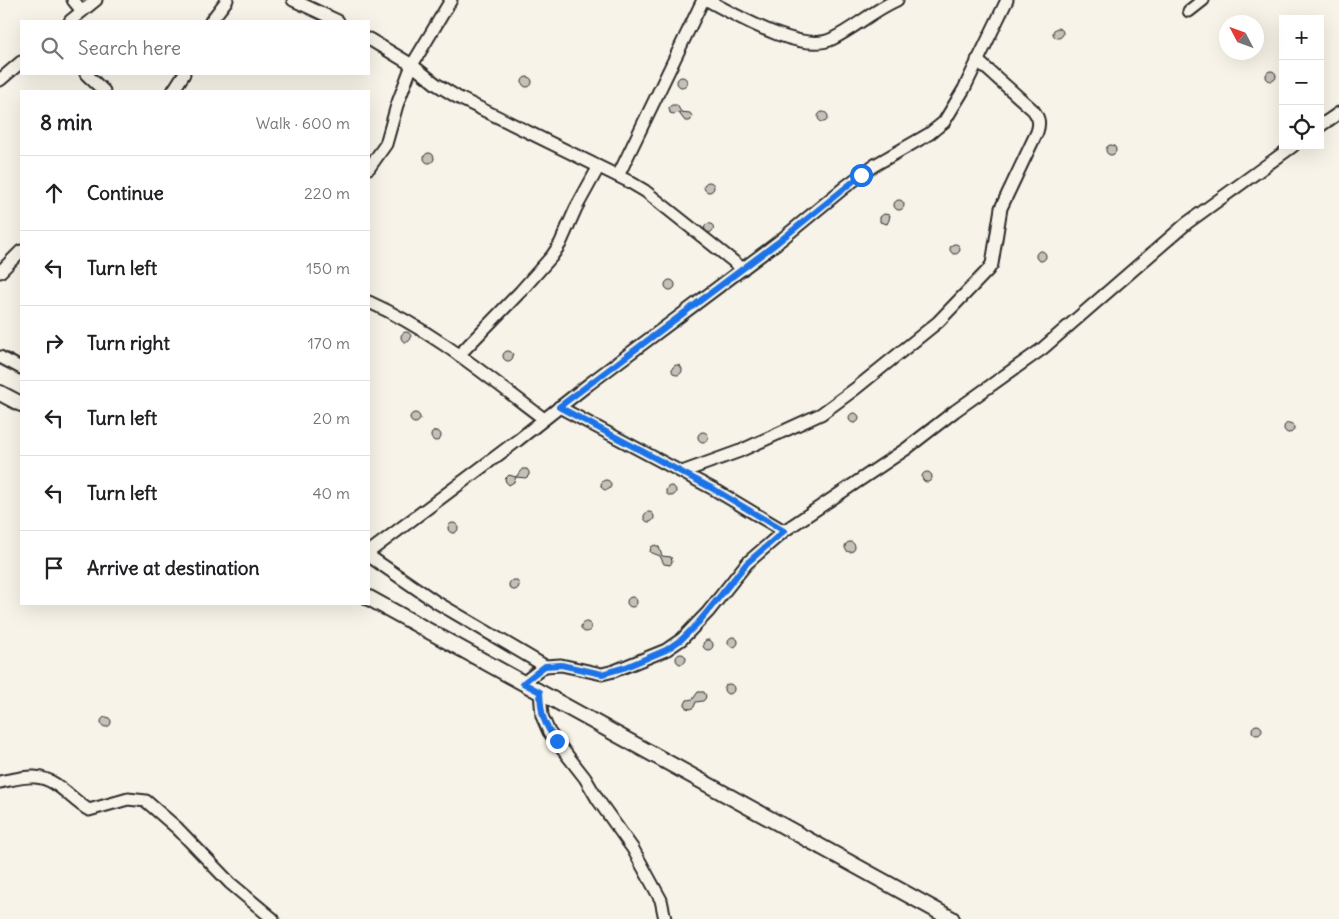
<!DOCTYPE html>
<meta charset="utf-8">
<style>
body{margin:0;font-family:Delius,sans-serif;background:#f2f2f2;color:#202124}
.controls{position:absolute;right:15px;top:15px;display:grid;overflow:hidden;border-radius:0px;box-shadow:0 5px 20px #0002}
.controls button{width:45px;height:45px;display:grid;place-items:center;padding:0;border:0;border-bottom:1px solid #e0e0e0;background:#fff;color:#202124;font:25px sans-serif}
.compass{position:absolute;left:1219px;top:15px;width:45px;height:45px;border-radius:50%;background:#fff;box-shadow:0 5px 20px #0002;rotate:311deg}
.stop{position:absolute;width:15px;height:15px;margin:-11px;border:4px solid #1a73e8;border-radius:50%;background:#fff}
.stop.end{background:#1a73e8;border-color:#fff;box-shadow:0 1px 5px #0008}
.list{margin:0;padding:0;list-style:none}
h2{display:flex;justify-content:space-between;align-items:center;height:65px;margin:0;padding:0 20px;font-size:21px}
h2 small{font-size:16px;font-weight:400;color:#757577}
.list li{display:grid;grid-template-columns:32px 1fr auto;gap:15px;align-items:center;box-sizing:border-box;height:75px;padding:0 20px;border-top:1px solid #e0e0e0}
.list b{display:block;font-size:19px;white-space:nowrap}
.list em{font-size:16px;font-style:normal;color:#757577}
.icon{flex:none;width:28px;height:28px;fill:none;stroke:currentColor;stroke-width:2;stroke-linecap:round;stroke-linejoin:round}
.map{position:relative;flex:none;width:1339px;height:919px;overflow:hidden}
.search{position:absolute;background:#fff;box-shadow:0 5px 20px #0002;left:20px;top:20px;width:350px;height:55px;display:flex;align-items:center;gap:12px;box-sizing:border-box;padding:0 18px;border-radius:0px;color:#757577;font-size:19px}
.panel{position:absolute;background:#fff;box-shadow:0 5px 20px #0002;left:20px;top:90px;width:350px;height:515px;border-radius:0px}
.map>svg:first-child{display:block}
.building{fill:#c4c1b9;stroke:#2b2b2b}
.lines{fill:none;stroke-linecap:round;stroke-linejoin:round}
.minor-casing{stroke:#2b2b2b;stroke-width:15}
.tertiary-casing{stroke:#2b2b2b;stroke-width:18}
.minor{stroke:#f7f3e8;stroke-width:11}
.tertiary{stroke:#f7f3e8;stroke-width:14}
.route{stroke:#1a73e8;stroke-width:6}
</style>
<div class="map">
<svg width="1339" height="919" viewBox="0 0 1339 919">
<rect width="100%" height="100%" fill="#f7f3e8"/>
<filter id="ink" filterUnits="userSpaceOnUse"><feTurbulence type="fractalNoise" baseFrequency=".02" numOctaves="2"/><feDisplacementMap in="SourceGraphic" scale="10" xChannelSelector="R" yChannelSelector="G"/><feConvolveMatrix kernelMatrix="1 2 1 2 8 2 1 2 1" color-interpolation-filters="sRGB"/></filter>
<g filter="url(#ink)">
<g class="building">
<circle cx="1058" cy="33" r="5"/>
<circle cx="1271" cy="76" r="5"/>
<circle cx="527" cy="82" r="5"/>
<circle cx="682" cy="82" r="5"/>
<path d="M672 105H677L681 112 690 113 692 116 691 120 689 121H685L679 113 674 114 670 113 669 107Z"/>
<circle cx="823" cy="117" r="5"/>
<circle cx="1111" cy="150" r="5"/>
<circle cx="429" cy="158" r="5"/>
<circle cx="709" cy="187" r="5"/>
<circle cx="899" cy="205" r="5"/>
<path d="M884 214 890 215 889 220 887 224 880 222V217Z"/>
<circle cx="709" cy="228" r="4.5"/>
<circle cx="955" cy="249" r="5"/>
<circle cx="1041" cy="256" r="5"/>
<circle cx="670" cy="285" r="5"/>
<circle cx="406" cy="337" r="5"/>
<circle cx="508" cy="356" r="5"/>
<circle cx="677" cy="370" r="5"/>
<circle cx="854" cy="418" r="5"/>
<circle cx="415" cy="418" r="5"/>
<circle cx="1289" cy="428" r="5"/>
<circle cx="436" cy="436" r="5"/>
<circle cx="703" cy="437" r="5"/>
<path d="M522 469H527L529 472V475L526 478 516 477Z"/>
<circle cx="927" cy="477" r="5"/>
<path d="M509 475 516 477 514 482 509 485 506 482 505 479Z"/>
<circle cx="606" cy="485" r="5"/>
<circle cx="671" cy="491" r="5"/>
<circle cx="649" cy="517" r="5"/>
<circle cx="453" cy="528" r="5"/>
<circle cx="850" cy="547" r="5"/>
<path d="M655 545 659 547 662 556 671 557 672 562 670 565 664 564 660 556 650 552 651 547Z"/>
<circle cx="514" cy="585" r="5"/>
<circle cx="632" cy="602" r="5"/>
<circle cx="586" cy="627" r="5"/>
<circle cx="733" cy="642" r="5"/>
<circle cx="708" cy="645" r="5"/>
<circle cx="681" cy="659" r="5"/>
<circle cx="729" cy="689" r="5"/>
<path d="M698 692H704L706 696 705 699 703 701 696 702 694 707 691 709 686 708 685 704 687 700 693 699Z"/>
<circle cx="106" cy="722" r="5"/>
<circle cx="1257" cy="730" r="5"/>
</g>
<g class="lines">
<g class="minor-casing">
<g id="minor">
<path d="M73 0 82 11"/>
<path d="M293 0 338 21"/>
<path d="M707 0C736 15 801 54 832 39 855 28 872 11 897 0"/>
<path d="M1189 11 1203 0"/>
<path d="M70 21 96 0"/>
<path d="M211 21 227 0"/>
<path d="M369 39 412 65 436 84 457 97 628 181 645 191 743 269"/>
<path d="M86 74 104 91"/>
<path d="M0 80 21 62"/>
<path d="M173 91 184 74"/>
<path d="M1320 126 1339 113"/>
<path d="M369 168 386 144 397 105 412 65 451 0"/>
<path d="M618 176 703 0"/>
<path d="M0 272 21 251"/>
<path d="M369 302C434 331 488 377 544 419"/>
<path d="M459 355 521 291 552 256 560 244 576 208 598 168"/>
<path d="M0 357 21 368"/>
<path d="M559 407 717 491 784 531"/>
<path d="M682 472 740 451 821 414 855 389 938 322 988 270 992 264 1001 208 1037 132C1040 123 1039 118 1033 110L977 60"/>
<path d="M369 552 518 440 589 384 777 243 845 187 873 166 929 134 944 122 964 89 1007 0"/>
<path d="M369 556 436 602 545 666"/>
<path d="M523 683 545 666 561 665 602 674 614 671 666 650 682 639 708 612 747 563 784 531 906 449 955 411 1042 349 1187 223 1293 146"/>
<path d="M540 692 542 716 549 732 585 778 598 800 633 849 661 900 665 919"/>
<path d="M0 782C11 780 24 776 35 777 57 778 71 800 89 810L128 799 146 801 177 828 230 883 273 919"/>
</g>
</g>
<g class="tertiary-casing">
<g id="tertiary">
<path d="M0 393 21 404"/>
<path d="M369 598 952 919"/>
</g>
</g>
<use href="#minor" class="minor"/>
<use href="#tertiary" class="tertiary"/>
</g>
</g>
<g class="lines" filter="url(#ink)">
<path class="route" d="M557 741C543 724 541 714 540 692L523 683 545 666 561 665 602 674 626 667 666 650 682 639 698 623 747 563 784 531 717 491 559 407 777 243 861 175"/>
</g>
</svg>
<div class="controls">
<button>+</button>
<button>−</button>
<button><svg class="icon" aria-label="locate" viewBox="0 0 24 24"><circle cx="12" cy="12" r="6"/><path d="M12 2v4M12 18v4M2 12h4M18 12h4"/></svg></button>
</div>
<svg class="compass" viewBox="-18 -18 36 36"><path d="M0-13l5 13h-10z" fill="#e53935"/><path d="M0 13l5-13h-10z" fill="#757577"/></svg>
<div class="stop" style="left:861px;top:175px"></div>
<div class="stop end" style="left:557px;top:741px"></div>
<div class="search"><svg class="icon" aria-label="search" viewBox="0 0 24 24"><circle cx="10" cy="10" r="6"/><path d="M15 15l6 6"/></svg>Search here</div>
<section class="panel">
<h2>8 min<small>Walk · 600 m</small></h2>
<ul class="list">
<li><svg class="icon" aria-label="ahead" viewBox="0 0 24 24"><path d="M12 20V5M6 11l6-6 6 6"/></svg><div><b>Continue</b></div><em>220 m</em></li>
<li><svg class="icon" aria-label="left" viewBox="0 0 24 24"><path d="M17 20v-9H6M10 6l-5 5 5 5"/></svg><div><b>Turn left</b></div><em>150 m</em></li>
<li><svg class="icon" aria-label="right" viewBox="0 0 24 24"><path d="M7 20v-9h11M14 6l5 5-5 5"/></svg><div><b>Turn right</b></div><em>170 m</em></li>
<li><svg class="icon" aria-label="left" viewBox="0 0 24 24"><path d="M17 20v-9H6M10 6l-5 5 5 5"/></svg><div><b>Turn left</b></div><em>20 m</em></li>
<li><svg class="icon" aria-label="left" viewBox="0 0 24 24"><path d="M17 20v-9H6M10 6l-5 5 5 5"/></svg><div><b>Turn left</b></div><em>40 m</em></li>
<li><svg class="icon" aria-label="arrive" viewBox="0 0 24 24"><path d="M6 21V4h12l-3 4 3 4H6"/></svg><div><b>Arrive at destination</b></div></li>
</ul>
</section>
</div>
